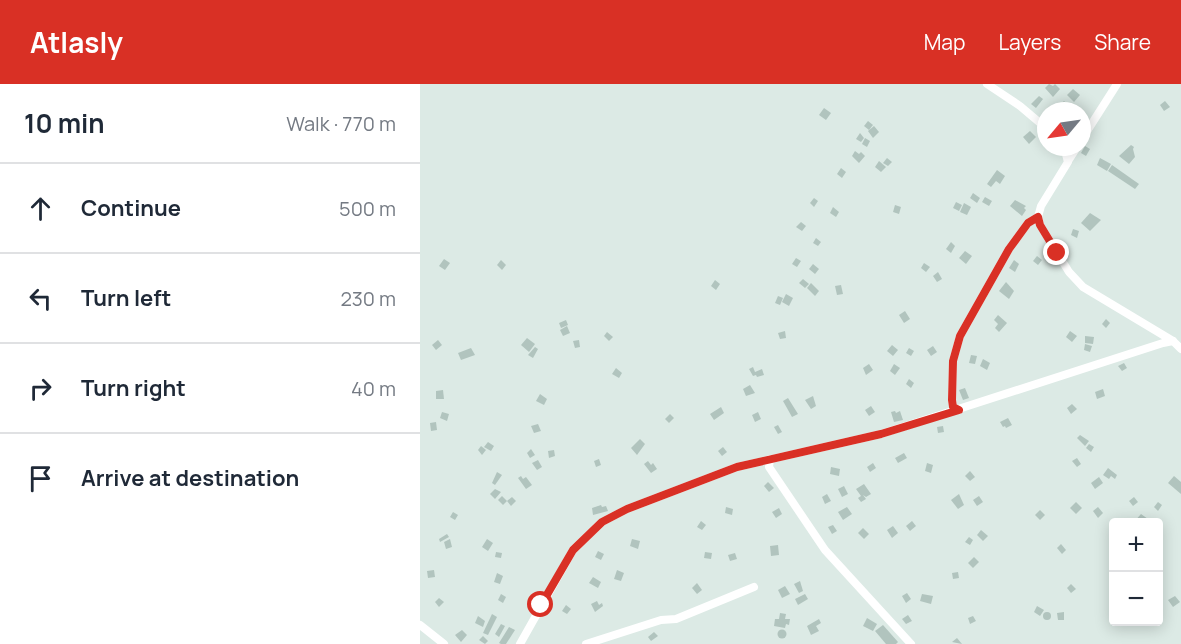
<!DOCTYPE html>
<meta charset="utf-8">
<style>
body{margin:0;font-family:Manrope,sans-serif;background:#f2f2f3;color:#1f2937}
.controls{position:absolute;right:18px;bottom:18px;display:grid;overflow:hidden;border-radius:6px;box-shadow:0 3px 15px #0003}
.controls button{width:54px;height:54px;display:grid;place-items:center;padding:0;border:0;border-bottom:2px solid #e0e1e3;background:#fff;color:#1f2937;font:30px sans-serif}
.compass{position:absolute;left:617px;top:18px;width:54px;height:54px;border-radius:50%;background:#fff;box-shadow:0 3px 15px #0003;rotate:241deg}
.stop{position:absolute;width:18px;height:18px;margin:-14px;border:4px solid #d93025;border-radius:50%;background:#fff}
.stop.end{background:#d93025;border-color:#fff;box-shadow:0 2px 6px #0008}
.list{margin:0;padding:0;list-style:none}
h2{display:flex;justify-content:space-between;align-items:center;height:78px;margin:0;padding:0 24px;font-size:26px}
h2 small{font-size:20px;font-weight:400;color:#747a83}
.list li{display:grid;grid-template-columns:39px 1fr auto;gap:18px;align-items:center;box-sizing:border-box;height:90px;padding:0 24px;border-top:2px solid #e0e1e3}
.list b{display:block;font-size:22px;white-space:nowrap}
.list em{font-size:20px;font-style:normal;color:#747a83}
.icon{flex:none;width:33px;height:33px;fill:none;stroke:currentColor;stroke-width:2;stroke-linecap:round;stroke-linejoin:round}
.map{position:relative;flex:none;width:761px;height:560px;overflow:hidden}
header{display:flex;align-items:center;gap:36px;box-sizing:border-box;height:84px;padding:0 30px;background:#d93025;color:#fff}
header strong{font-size:28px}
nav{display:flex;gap:33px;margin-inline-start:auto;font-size:21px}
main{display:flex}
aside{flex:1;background:#fff}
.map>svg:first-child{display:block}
.building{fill:#b1c4be}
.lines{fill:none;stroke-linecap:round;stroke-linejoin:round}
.street{stroke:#fff;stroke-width:8}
.route{stroke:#d93025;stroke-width:8}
</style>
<header>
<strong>Atlasly</strong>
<nav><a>Map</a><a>Layers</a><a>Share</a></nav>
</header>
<main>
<aside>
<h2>10 min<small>Walk · 770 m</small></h2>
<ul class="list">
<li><svg class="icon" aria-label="ahead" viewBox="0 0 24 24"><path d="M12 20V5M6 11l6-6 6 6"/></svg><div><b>Continue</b></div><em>500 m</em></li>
<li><svg class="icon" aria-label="left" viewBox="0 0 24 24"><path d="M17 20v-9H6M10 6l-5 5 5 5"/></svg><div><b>Turn left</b></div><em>230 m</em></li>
<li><svg class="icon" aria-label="right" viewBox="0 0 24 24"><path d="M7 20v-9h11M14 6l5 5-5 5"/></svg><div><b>Turn right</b></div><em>40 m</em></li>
<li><svg class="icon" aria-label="arrive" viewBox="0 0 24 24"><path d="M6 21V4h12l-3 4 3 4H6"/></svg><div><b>Arrive at destination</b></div></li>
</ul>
</aside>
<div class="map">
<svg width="761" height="560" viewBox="0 0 761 560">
<rect width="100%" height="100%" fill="#dceae5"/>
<g class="building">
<path d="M629 0 633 2 635 0 640 5 633 13 625 4Z"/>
<path d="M653 5 660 11 654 18 647 11Z"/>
<path d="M619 12 623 15 616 24 611 20Z"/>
<path d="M644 17 648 21 642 27H634Z"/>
<path d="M745 17 750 23 744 27 740 21Z"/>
<path d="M404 24 411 29 406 36 399 31Z"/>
<path d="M448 37 453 41 449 46 444 42Z"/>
<path d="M454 42 459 48 453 54 448 47Z"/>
<path d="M610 47 616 53 609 60 603 53Z"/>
<path d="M440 49 444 54 441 58 436 55Z"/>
<path d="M445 54 450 57 447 63 442 60Z"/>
<path d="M711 61 714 63 713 65 715 73 709 80 699 72Z"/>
<path d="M665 62 670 65 666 72 661 69Z"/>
<path d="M435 67 439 70 441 68 445 72 439 79 432 72Z"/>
<path d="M467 74 472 78 468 82 463 79Z"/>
<path d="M680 74 691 80 687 87 677 81Z"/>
<path d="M459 77 466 83 461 88 455 83Z"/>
<path d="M692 81 719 100 715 105 688 87Z"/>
<path d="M421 84 426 88 422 94 417 90Z"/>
<path d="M577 86 585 92 580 100 576 97 571 103 567 100Z"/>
<path d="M553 109 560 114 557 119 550 114Z"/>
<path d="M565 113 572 117 569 122 562 118Z"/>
<path d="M394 114 398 117 394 123 390 119Z"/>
<path d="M595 116 606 122 604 124 606 126 602 132 590 122Z"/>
<path d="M536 118 542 121 539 127 533 124Z"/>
<path d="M544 119 551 123 547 131 540 128Z"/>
<path d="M475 121 481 123 479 130 473 128Z"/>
<path d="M413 123 419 128 416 133 410 129Z"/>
<path d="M670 129 681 136 670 147 661 139Z"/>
<path d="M381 138 386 142 382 147 376 143Z"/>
<path d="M653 145 659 147 657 154 651 151Z"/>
<path d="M396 154 401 158 398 162 393 159Z"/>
<path d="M531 158 535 162 531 169 526 165Z"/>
<path d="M545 167 552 172 546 180 539 174Z"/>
<path d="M617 172 622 176 618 181 613 177Z"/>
<path d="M376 174 381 177 377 183 372 180Z"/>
<path d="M24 175 30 179 25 186 19 182Z"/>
<path d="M81 176 86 181 82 186 77 181Z"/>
<path d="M594 176 599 180 595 188 589 184Z"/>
<path d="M504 179 510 183 506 188 501 184Z"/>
<path d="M393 180 399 185 395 190 389 185Z"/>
<path d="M518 188 522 195 517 198 513 192Z"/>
<path d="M383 195 389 200 385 204 379 199Z"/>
<path d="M295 196 300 200 296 206 291 202Z"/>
<path d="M586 198 594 207 589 215 579 207Z"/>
<path d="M391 199 399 207 395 212 387 204Z"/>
<path d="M421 201 423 210 417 211 415 202Z"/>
<path d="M366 210 373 214 369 222 362 218Z"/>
<path d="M358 212 363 214 360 221 355 219Z"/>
<path d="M485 227 490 235 484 239 479 231Z"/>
<path d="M578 231 587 239 579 248 575 244 578 240 574 236Z"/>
<path d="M686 235 690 239 686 244 682 240Z"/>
<path d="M146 236 148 241 141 244 139 239Z"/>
<path d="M147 242 150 249 143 252 140 246Z"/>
<path d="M365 247 366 254 360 255 358 249Z"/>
<path d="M650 247 657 252 652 258 646 253Z"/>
<path d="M187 248 193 253 189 257 184 252Z"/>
<path d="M665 252 674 253 673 260 665 259Z"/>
<path d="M107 254 115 260 109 268 101 261Z"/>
<path d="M18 256 22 261 16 266 12 261Z"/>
<path d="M159 256 160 263 155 264 153 257Z"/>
<path d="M665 260 672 262 670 268 664 266Z"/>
<path d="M472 261 478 266 473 272 467 267Z"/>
<path d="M513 262 517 268 511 272 507 266Z"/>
<path d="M115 263 118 265 113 274 108 271Z"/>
<path d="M51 264 55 271 41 276 38 269Z"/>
<path d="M489 264 494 267 491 272 486 269Z"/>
<path d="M551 271 557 272 555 280 549 279Z"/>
<path d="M563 275 570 279 567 286 560 282Z"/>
<path d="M704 279 707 284 702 287 698 282Z"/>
<path d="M449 280 453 286 446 291 443 284Z"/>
<path d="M474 280 480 284 475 291 470 287Z"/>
<path d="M333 283 335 288 342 285 344 291 337 293 336 291 333 292 329 285Z"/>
<path d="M196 284 202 289 199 294 192 290Z"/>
<path d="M489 295 494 299 491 304 486 300Z"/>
<path d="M330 301 335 309 326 312 323 305Z"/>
<path d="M545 304 549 314 543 316 539 306Z"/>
<path d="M683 305 685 312 677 315 675 308Z"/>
<path d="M23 306 24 315H16V307Z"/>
<path d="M120 310 127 315 124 321 116 317Z"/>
<path d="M393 312 396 322 391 325 385 316Z"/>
<path d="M368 314 378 330 372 333 363 317Z"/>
<path d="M652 320 657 325 651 330 647 324Z"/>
<path d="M451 322 455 328 449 332 445 326Z"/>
<path d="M301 323 304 329 294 336 290 330Z"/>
<path d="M475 327 476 329 480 327 483 336 474 338 471 328Z"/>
<path d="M22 328 29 330 27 337 20 334Z"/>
<path d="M338 328 341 335 335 338 332 331Z"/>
<path d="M250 330 254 334 249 339 245 335Z"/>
<path d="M588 334 592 341 586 344 585 342 583 343 580 338Z"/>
<path d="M16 338 17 346 11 347 10 339Z"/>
<path d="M118 340 121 347 114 349 111 342Z"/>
<path d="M358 341 362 348 358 350 354 343Z"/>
<path d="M523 342 524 348 518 349 517 343Z"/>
<path d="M660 351 669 357 665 362 657 354Z"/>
<path d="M220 355 225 360 217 371 211 364Z"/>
<path d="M68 358 74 362 71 367 64 363Z"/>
<path d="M669 360 674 363 671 368 666 364Z"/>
<path d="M61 362 66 366 62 371 58 366Z"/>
<path d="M303 363 307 368 302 372 298 367Z"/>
<path d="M111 365 115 371 110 374 107 369Z"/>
<path d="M134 366 135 372 129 374 128 367Z"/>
<path d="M484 369 487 374 478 379 475 374Z"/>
<path d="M657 374 661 380 657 383 652 377Z"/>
<path d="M179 375 181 381 176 383 174 377Z"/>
<path d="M118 376 122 383 117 386 112 379Z"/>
<path d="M228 377 231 381 233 379 237 385 231 389 224 380Z"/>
<path d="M453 379 456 384 450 388 447 383Z"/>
<path d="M507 379 513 381 511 389 505 387Z"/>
<path d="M411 383 420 385 419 392 410 390Z"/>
<path d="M688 384 697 391 695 395 691 392 689 395 683 391Z"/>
<path d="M550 387 555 393 550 397 545 392Z"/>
<path d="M77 388 82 391 75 401 72 399Z"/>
<path d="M101 392 103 395 106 393 112 401 106 405 98 394Z"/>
<path d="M754 392 761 398V410L748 399Z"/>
<path d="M679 393 683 399 675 405 671 399Z"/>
<path d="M348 398 354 404 349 408 344 402Z"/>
<path d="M444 400 451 410 446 413 443 411 446 415 441 418 438 414 441 412 436 405Z"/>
<path d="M424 402 428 410 422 413 418 405Z"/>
<path d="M75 405 81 408 75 415 70 410Z"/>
<path d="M407 410 411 417 405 420 402 413Z"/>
<path d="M539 410 544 421 538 425 531 416Z"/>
<path d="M82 412 87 417 83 421 78 416Z"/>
<path d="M559 412 563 418 557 422 553 416Z"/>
<path d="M92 413 96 417 91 422 87 417Z"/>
<path d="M714 413 718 418 713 422 709 417Z"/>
<path d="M656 418 662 424 656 430 650 424Z"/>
<path d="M738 418 742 421 738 427 734 423Z"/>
<path d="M181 421 182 423 186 422 188 427 173 431 172 424Z"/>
<path d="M306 423 313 425 312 431 305 429Z"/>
<path d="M427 423 432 430 423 436 418 428Z"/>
<path d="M678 423 683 429 678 434 673 427Z"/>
<path d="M359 424 362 430 356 434 352 428Z"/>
<path d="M620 426 625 431 620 436 615 431Z"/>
<path d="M33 428 38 431 35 436 30 433Z"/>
<path d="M721 430 728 435 726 437 728 438H714Z"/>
<path d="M281 437 286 441 282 446 277 443Z"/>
<path d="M492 437 496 442 490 447 486 442Z"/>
<path d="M413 441 417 447 412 450 408 443Z"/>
<path d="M473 442 478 449 472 454 467 446Z"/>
<path d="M443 444 449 450 444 455 438 449Z"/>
<path d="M561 446 568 452 563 457 557 451Z"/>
<path d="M27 450 29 453 20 458 19 455Z"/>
<path d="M549 453 553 456 550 461 545 458Z"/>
<path d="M30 455 32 463 26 465 24 458Z"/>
<path d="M67 455 73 459 68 467 62 463Z"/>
<path d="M212 455 220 457 218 465 210 462Z"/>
<path d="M641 460 646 466 642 470 637 464Z"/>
<path d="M358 461 359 471 351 472 350 462Z"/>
<path d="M178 467 184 470 181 476 175 473Z"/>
<path d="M76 468 82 469 81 474 75 473Z"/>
<path d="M285 468 292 469 291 475 284 474Z"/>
<path d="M315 469 317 475 310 477 308 471Z"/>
<path d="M554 473 559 478 553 484 548 479Z"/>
<path d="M14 486 15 493 8 494 7 487Z"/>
<path d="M197 486 204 489 201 497 194 495Z"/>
<path d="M538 488 539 494 533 495 532 489Z"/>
<path d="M77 489 83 492 80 500 74 498Z"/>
<path d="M173 493 181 498 178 504 169 499Z"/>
<path d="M380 497 383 507 379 509 374 500Z"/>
<path d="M277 499 282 506 277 510 272 504Z"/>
<path d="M651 500 656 505 651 509 647 504Z"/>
<path d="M365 502 370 510 362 514 358 506Z"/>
<path d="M487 509 491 515 486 519 482 512Z"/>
<path d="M81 510 86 513 83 519 78 516Z"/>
<path d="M385 510 388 515 378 521 375 515Z"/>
<path d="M502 510 513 512 511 520 500 517Z"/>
<path d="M755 512 760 518 753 523 748 516Z"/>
<path d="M19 514 24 518 19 523 15 518Z"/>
<path d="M177 517 179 521 182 519 183 522 175 528 171 520Z"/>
<path d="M146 521 151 525 147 530 142 527Z"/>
<path d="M617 522 624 526 620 532 614 528Z"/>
<circle cx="627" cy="532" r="4"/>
<path d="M644 528V536H638L637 529Z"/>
<path d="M360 529 366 530 365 535H370L369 541 366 540 365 544 354 542 355 535H359Z"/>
<path d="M72 530 77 533 68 551 63 549Z"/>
<path d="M488 531 492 537 486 540 482 535Z"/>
<path d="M58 532 65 537 63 543 55 539Z"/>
<path d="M553 532 556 537 550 540 548 534Z"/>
<path d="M447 534 457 540 453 547 443 542Z"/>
<path d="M399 535 401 539 396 542 399 547 391 551 387 542Z"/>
<path d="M81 540 85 542 79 553 75 550Z"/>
<path d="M463 541 478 558 476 560H466L455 547Z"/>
<path d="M89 543 95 546 86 560H81L79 559Z"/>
<circle cx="362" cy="550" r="4.5"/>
<path d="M42 546 47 551 41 558 35 551Z"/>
<path d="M234 548 238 552 231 557 228 553Z"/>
<path d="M63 552 68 557 65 560 59 556Z"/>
<path d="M537 554 542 560 532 558Z"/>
</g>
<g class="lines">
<g class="street">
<path d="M567 0 600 22 626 44"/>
<path d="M662 55 697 0"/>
<path d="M644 63 648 78 621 122 618 133 620 141 649 188 663 203 753 257 761 265"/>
<path d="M648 77 657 63"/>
<path d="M539 326 533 323 532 316 533 277 540 252 589 165 608 139 618 133"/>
<path d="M350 375 349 383 405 466 491 560"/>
<path d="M0 541 24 560"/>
<path d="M100 560 153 466 182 438 207 425 317 383 461 350 743 259 753 257"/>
<path d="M166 560 241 536 256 535 334 503"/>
</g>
</g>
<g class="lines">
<path class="route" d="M121 521 153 466 182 438 207 425 317 383 461 350 539 326 533 323 532 316 533 277 540 252 589 165 608 139 618 133 620 141 637 169"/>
</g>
</svg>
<div class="controls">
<button>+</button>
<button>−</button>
</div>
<svg class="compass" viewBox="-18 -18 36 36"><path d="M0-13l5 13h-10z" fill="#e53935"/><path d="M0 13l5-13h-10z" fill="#747a83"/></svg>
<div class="stop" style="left:121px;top:521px"></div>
<div class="stop end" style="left:637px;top:169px"></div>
</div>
</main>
